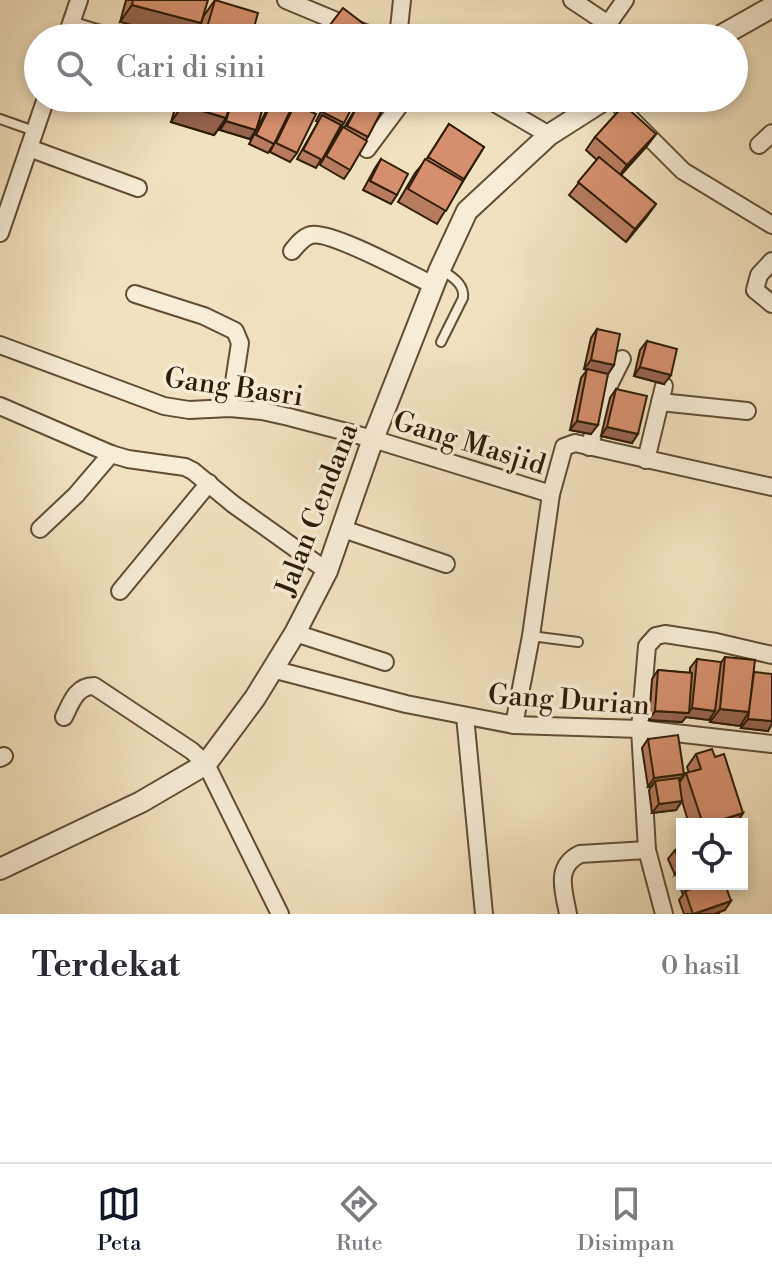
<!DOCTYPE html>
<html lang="id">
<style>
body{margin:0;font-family:"Libre Bodoni",serif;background:#f7f7f7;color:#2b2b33}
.controls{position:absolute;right:24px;bottom:24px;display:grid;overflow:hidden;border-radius:0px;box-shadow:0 4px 12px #0003}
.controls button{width:72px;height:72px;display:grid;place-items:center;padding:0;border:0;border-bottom:2px solid #e1e1e2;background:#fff;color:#2b2b33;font:40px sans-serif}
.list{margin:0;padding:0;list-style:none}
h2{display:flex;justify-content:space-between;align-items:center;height:104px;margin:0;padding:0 32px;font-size:34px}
h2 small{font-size:26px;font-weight:400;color:#7c7c81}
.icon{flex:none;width:44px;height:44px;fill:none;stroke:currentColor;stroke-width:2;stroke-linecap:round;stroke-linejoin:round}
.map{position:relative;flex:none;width:772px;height:914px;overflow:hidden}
.search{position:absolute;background:#fff;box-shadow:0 4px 12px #0003;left:24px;right:24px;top:24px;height:88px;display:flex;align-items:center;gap:20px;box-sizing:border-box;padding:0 28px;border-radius:44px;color:#7c7c81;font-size:30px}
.sheet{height:248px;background:#fff}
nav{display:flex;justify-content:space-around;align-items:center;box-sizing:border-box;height:112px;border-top:2px solid #e1e1e2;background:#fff;font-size:22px;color:#7c7c81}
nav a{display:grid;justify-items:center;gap:4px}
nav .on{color:#111827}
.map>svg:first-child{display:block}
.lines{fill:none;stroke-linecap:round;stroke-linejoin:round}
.service-casing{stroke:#604d34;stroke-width:12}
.minor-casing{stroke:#604d34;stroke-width:20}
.tertiary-casing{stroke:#604d34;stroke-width:24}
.service{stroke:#f7ecd5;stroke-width:8}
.minor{stroke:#f7ecd5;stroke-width:16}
.tertiary{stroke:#f7ecd5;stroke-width:20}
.wall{fill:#b77b5f;stroke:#2f1c06;stroke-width:2}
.shaded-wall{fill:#95644d;stroke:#2f1c06;stroke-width:2}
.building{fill:#d58f6e;stroke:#2f1c06;stroke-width:2}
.labels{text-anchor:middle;stroke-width:7;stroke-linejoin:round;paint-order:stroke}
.street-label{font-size:28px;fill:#2f1c06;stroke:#f7ecd5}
</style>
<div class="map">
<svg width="772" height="914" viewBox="0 0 772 914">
<rect width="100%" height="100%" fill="#f2e1bf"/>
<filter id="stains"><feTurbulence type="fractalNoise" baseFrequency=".0025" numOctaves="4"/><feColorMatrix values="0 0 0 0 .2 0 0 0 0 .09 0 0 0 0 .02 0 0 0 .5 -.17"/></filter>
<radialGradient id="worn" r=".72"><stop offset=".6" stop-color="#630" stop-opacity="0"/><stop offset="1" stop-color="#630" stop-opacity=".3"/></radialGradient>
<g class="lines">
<g class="service-casing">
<g id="service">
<path d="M71 21 127 38"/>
<path d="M0 119 34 131"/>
<path d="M441 342 463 298C465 284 452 277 442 270"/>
<path d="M531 636 578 642"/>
</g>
</g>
<g class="minor-casing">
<g id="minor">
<path d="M286 0 377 38"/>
<path d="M572 0 608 24 620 38"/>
<path d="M608 24 625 0"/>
<path d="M66 38 79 0"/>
<path d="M398 38 402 0"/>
<path d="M486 98 549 135"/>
<path d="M614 98 632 120 683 171 772 225"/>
<path d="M759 145 772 133"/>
<path d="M29 148 138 188"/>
<path d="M367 149 405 98"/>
<path d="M0 233 46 98"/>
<path d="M292 251C297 245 303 237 311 235 330 230 412 275 433 285"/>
<path d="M772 261 759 275 755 290 772 304"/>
<path d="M135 294 204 316 235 331 240 343 230 408"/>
<path d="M0 345 164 406 189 410 230 408 262 411 289 417 373 439 551 494"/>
<path d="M660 402 747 411"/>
<path d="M0 406 111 454 128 459 185 467 193 471 233 504 327 571"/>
<path d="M589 447 610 383 622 359"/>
<path d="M646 460 664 386"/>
<path d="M40 529 76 495 111 454"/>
<path d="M343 529 446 564"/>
<path d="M120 591 209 483"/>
<path d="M295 633 385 662"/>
<path d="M272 669 406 704 514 725 640 729 772 744"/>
<path d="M465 716 484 914"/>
<path d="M64 717C71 703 76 686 94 686L192 751 206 764 280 914"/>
<path d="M514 725 531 636 551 494 564 447 575 443 772 487"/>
<path d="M0 758 4 756"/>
<path d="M568 914C564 891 554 867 580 854L647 850"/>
<path d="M664 914 647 850 640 729 647 646 656 636 665 634 716 642 772 655"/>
</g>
</g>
<g class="tertiary-casing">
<g id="tertiary">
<path d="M717 38 772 7"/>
<path d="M0 869 141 802 206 764 255 698 295 633 327 571 373 439 440 269 467 211 549 135 607 98"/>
</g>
</g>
<use href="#service" class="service"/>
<use href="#minor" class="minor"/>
<use href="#tertiary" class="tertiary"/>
</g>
<g class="wall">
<path d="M126 0H208L120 22Z"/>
<path d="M215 0 251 38H197L203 17Z"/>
<path d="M178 98H266L256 130 250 139 220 130 221 126 214 135 171 122Z"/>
<path d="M273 98H289V113L295 104 297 153 290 162 270 152 274 144 268 153 249 144Z"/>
<path d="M328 98H352L344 123 337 132 316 168 297 159 318 122 316 121Z"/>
<path d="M372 98H391L383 107Z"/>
<path d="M360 101 381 112 350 170 344 179 320 165 336 136 343 127 344 128Z"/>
<path d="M449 124 484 147 437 224 398 202 415 173 426 160Z"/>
<path d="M656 134 646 147 621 175 656 204 626 242 569 195 597 160 586 150 595 137Z"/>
<path d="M381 159 397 195 391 204 363 190 375 168Z"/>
<path d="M597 329 614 365 608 374 591 434 570 430 581 378 587 370 584 369 591 338Z"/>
<path d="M647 341 664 384 634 376 640 350Z"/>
<path d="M616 389 632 443 601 436 610 398Z"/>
<path d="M725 657 754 672 768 731 741 728 742 723 740 726 710 722 711 716 709 720 686 717 682 722 649 720 652 679 658 670 690 673V668L697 659 720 664Z"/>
<path d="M648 739 679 781V783L686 773H689L687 767 696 754 715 757 743 813 736 824H689L682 801 676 810 652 813 649 790 652 786 648 787 642 748Z"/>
<path d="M682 847V884H725V910L719 912V914H684L679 900 683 895 677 877 679 873 675 875 668 859 675 850Z"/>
</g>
<g class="shaded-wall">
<path d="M132 5 201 23 191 38H180L120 22Z"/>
<path d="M183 105 226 118 214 135 171 122Z"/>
<path d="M226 121 256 130 250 139 220 130Z"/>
<path d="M656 134 646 147 617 179 627 165Z"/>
<path d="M656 204 646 218 626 242 635 229Z"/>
<path d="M591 360 614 365 608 374 584 369Z"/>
<path d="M640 367 671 375 664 384 634 376Z"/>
<path d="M577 421 598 425 591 434 570 430Z"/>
<path d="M607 427 638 434 632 443 601 436Z"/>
<path d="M692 708 715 711 709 720 686 717 682 722 649 720 655 711 688 713Z"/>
<path d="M720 709 749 712 740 726 710 722Z"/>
<path d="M748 719 772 721V724L768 731 741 728Z"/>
<path d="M684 774 678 783 655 781 652 786 648 787 654 778Z"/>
<path d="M682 801 676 810 652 813 659 804Z"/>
<path d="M743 813 736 824H708Z"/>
<path d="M681 866H682V869L679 873 675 875Z"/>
<path d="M696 884H715L685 892 689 886Z"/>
<path d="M731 901 725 910 714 914H695Z"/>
</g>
<g class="building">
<path d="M133 0H208L201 23 132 5Z"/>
<path d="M215 0 258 13 251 38H204Z"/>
<path d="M343 8 369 28 361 38H320Z"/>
<path d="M387 31 396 38H380Z"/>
<path d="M185 98H232L226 118 183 105Z"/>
<path d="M233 98H266L256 130 226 121Z"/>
<path d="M274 98H289L295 101 274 144 256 135Z"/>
<path d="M330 98H352L356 100 344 123 322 112Z"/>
<path d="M360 101 381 112 368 137 347 126Z"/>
<path d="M295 104 316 114 297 153 276 143Z"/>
<path d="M624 105 656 134 627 165 595 137Z"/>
<path d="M322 115 341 125 322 160 303 150Z"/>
<path d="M449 124 484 147 464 179 428 157Z"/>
<path d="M343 127 367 141 350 170 326 156Z"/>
<path d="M599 157 656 204 635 229 578 182Z"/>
<path d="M381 159 408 174 397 195 370 181Z"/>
<path d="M425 159 463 181 446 211 408 189Z"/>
<path d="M597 329 620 334 614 365 591 360Z"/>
<path d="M647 341 677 349 671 375 640 367Z"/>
<path d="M587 369 608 374 598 425 577 421Z"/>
<path d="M616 389 647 396 638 434 607 427Z"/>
<path d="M725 657 755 660 749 712 720 709Z"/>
<path d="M697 659 721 662 715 711 692 708Z"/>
<path d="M658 670 692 673 689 713 655 711Z"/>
<path d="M754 672 772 674V721L748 719Z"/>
<path d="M678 735 684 774 654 778 648 739Z"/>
<path d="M712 749 715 757 724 754 743 813 708 824H703L686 773 701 769 696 754Z"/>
<path d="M679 778 682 801 659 804 655 781Z"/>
<path d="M682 847V866H681L675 850Z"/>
<path d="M706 884H725L731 901 693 914 685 891Z"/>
</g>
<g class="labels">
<g class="street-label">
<text transform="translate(234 386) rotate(8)" y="10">Gang Basri</text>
<text transform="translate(470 442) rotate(17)" y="10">Gang Masjid</text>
<text transform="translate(316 509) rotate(-69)" y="10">Jalan Cendana</text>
<text transform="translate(569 699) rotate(4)" y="10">Gang Durian</text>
</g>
</g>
<rect width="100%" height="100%" filter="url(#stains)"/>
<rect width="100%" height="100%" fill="url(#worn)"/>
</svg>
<div class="controls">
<button><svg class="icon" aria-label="locate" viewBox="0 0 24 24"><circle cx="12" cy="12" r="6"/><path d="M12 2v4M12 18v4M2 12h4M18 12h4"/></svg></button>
</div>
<div class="search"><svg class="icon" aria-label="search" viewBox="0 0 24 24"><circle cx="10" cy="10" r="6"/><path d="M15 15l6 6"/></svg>Cari di sini</div>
</div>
<section class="sheet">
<h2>Terdekat<small>0 hasil</small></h2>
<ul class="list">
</ul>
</section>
<nav>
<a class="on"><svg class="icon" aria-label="map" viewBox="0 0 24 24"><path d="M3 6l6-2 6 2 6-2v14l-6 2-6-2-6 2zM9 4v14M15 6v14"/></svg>Peta</a>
<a><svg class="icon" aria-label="directions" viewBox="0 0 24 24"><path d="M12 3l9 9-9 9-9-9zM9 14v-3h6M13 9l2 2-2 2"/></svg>Rute</a>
<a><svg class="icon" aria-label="saved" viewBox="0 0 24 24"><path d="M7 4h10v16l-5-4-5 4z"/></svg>Disimpan</a>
</nav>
